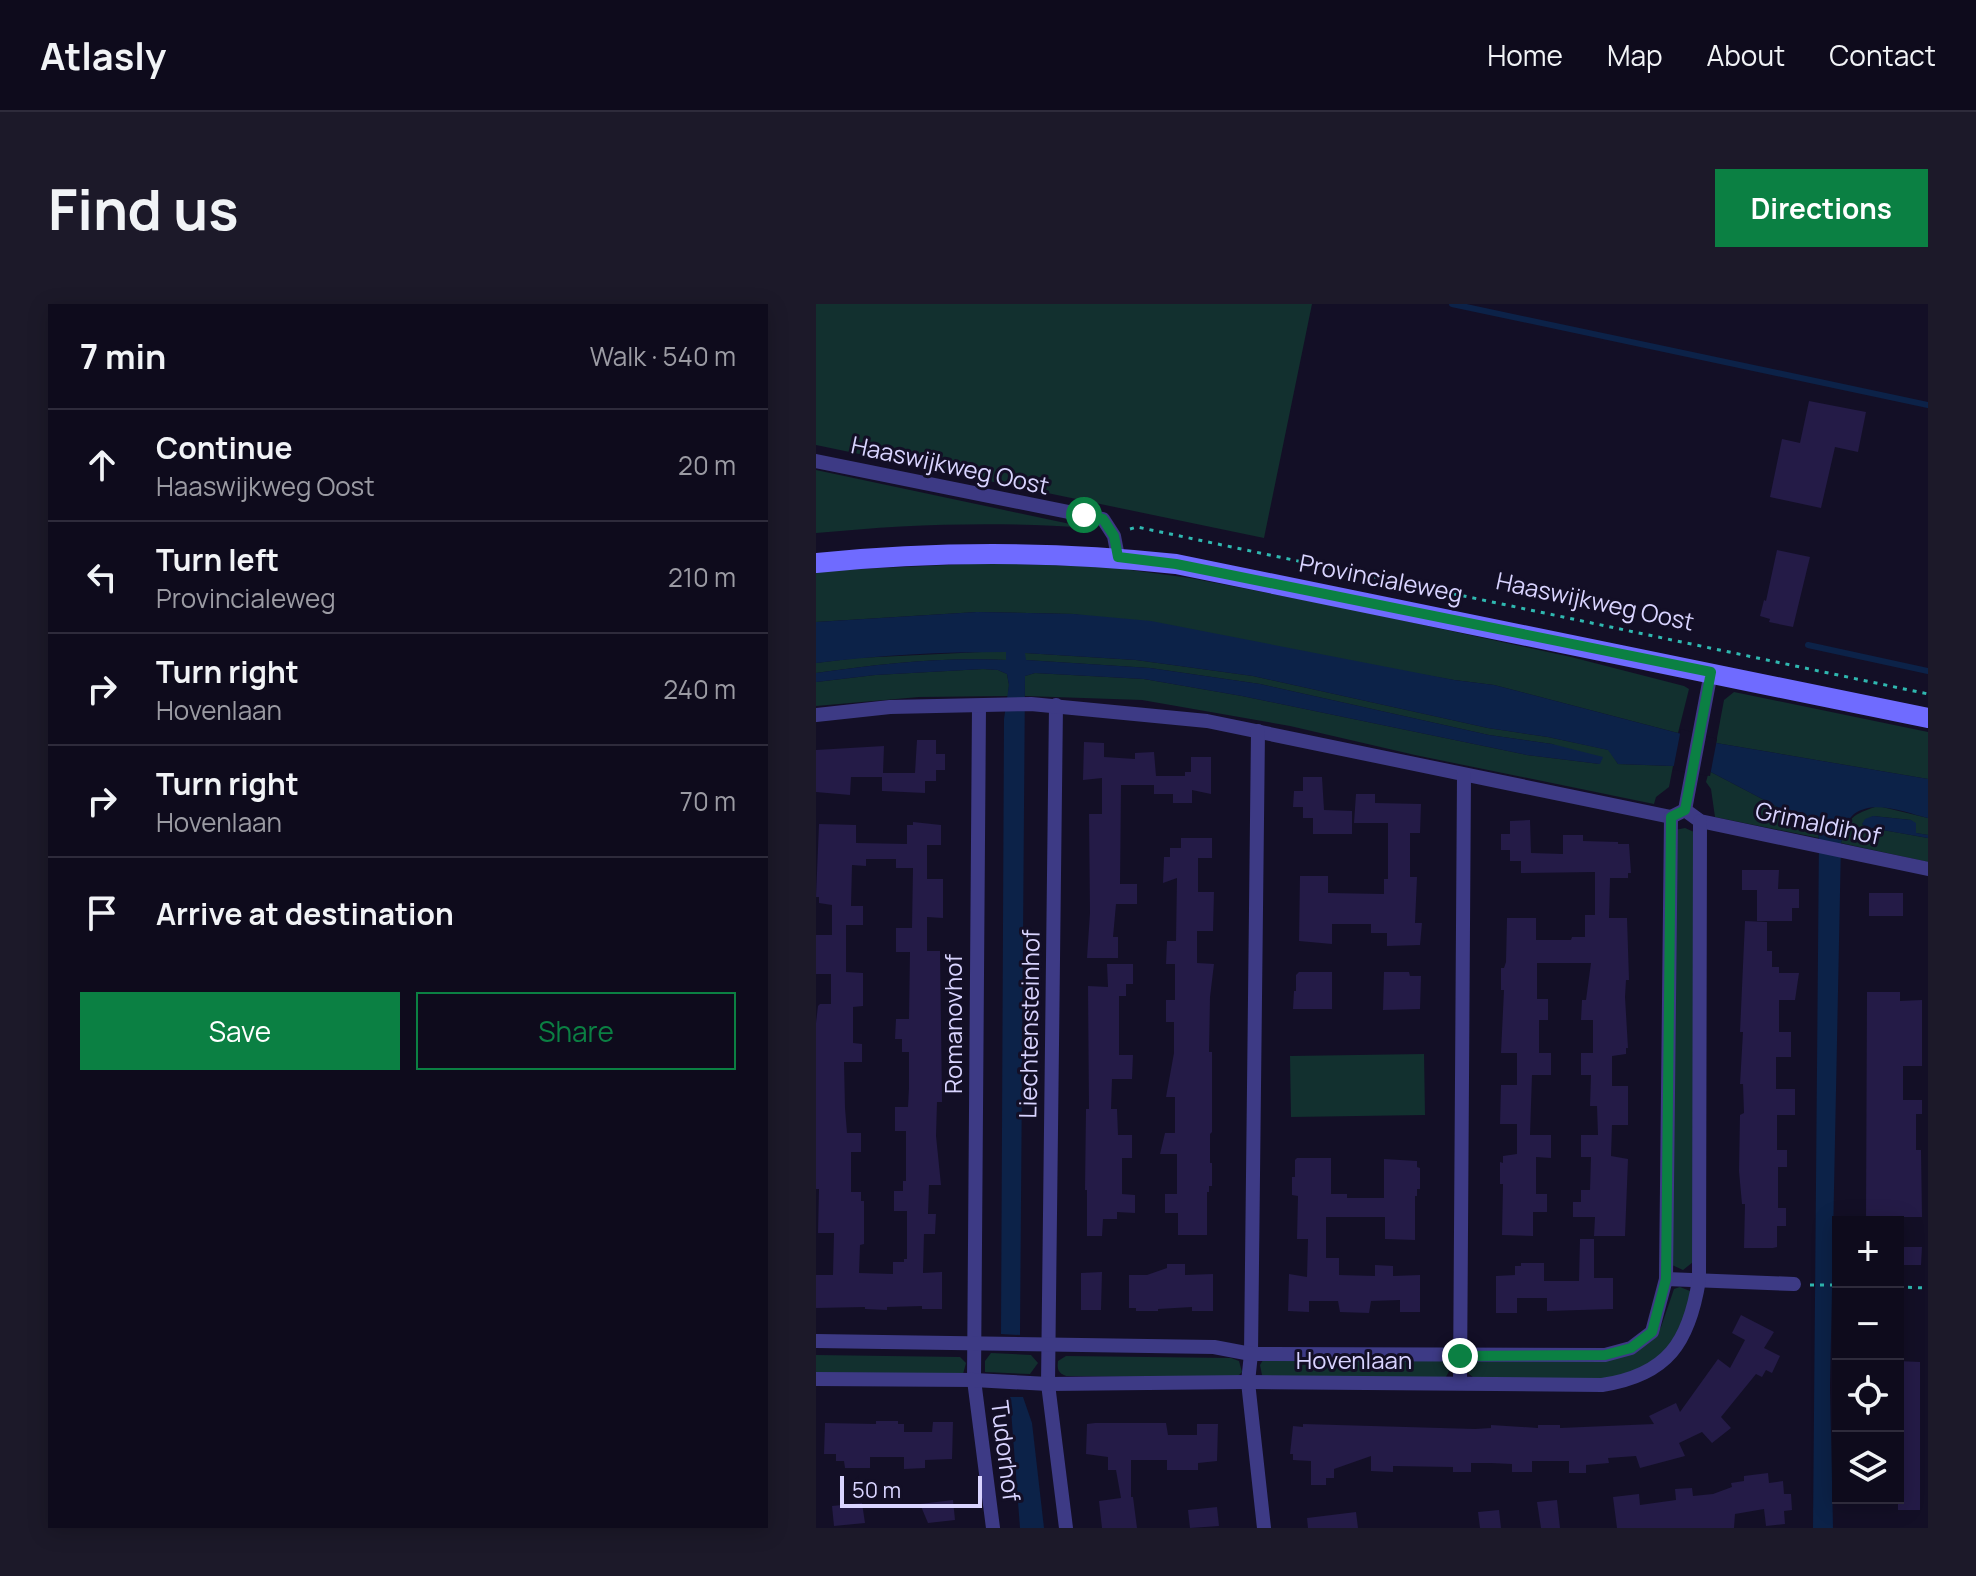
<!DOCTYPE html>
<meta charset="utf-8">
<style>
body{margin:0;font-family:Manrope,sans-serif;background:#1c1929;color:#f1f3f6}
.controls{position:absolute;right:24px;bottom:24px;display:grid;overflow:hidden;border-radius:0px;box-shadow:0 4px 20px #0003}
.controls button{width:72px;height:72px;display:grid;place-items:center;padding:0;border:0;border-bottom:2px solid #2e2b3b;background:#0e0b1c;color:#f1f3f6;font:40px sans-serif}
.scale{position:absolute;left:24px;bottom:20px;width:142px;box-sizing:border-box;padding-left:8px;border:4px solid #d9d4ff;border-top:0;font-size:22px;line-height:28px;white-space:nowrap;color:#d9d4ff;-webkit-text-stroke:6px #130f26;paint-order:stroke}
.stop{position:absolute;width:24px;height:24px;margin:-18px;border:6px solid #0b8043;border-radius:50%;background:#fff}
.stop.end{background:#0b8043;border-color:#fff;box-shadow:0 2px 8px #0008}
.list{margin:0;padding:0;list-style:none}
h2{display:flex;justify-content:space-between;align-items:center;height:104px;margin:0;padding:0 32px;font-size:34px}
h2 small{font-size:26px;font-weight:400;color:#9b9ba3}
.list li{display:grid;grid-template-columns:52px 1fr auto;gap:24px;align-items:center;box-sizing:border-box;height:112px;padding:0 32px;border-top:2px solid #2e2b3b}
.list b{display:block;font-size:30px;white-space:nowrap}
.list p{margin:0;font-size:26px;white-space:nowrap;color:#9b9ba3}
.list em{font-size:26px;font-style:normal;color:#9b9ba3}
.actions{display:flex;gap:16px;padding:24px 32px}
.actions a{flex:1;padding:18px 0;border:2px solid #0b8043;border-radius:0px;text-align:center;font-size:28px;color:#0b8043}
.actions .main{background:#0b8043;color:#fff}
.icon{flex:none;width:44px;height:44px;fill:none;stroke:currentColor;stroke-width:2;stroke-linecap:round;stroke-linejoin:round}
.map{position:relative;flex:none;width:1112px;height:1224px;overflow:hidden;border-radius:0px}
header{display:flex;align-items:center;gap:48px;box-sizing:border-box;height:112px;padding:0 40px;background:#0e0b1c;border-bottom:2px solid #2e2b3b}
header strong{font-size:38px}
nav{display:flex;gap:44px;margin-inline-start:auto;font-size:28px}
.intro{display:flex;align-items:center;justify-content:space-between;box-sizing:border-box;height:192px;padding:0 48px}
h1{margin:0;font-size:56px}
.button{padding:20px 36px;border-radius:0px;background:#0b8043;color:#fff;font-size:28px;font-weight:700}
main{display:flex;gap:48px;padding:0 48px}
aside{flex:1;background:#0e0b1c;border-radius:0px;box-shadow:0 4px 20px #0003}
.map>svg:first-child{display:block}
.green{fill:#12302f}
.water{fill:#0c2248}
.pier{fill:#130f26}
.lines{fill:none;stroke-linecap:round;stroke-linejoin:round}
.stream{stroke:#0c2248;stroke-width:6}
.building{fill:#241b47;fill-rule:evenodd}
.path{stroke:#2fb8b0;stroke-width:3;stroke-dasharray:4 6;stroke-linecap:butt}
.minor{stroke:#3d3a85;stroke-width:14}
.secondary{stroke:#6f6bff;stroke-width:20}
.route{stroke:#0b8043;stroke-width:10}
.labels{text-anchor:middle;stroke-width:6;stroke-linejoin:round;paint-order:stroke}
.street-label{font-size:24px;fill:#d9d4ff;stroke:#130f26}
</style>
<header>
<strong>Atlasly</strong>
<nav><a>Home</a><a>Map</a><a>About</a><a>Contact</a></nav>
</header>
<div class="intro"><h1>Find us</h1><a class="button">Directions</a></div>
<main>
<aside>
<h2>7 min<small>Walk · 540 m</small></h2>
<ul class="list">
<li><svg class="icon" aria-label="ahead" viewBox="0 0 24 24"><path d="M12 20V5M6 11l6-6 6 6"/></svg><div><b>Continue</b><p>Haaswijkweg Oost</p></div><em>20 m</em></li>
<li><svg class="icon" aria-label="left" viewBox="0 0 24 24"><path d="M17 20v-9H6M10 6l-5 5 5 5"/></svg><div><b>Turn left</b><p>Provincialeweg</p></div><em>210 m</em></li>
<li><svg class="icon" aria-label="right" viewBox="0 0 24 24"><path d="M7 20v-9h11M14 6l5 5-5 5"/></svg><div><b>Turn right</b><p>Hovenlaan</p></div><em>240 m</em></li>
<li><svg class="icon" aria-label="right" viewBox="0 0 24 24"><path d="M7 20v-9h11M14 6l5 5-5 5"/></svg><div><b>Turn right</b><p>Hovenlaan</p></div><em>70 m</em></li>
<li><svg class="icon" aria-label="arrive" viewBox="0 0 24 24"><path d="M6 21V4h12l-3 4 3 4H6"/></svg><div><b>Arrive at destination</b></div></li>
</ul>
<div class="actions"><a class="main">Save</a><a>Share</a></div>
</aside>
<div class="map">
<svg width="1112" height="1224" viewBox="0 0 1112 1224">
<rect width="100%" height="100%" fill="#130f26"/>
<g class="green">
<path d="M0 0H496L448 234 0 141Z"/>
<path d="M0 166 273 224C182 217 91 220 0 229Z"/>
<path d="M174 259 292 263 374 274 529 304 755 353 868 382 873 385 862 429 678 381 638 376 258 310 161 308 0 318V267Z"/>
<path d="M165 348H190L191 356C127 353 63 360 0 369V359L41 354Z"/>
<path d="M209 349 320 356 437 372 672 424 732 433 793 446 802 460 857 462 853 483 840 493 838 500 599 451 474 422 326 396 209 392V372L219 369 328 375 426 392 711 451 784 460 736 440 673 431 444 380 334 364 209 356Z"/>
<path d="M167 365 182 366 191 370 193 381 192 392 103 393 0 402V378L59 371Z"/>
<path d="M918 388 1112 428V475L900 439 908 396Z"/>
<path d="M893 467 1000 523 1003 534 899 513 895 485 890 478Z"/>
<path d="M1062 502 1112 514V531L1099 529 1095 516 1057 512 1046 520 1050 523 1112 534V558L1025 539C1033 512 1036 511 1062 502Z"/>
<path d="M869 524 878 528 877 958 867 966 856 961 859 526Z"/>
<path d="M608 750 609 811 475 813 474 752Z"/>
<path d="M864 983 874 987 875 1000 853 1043 831 1062 794 1076 659 1075 652 1069 654 1057H737L835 1036 845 1023 858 985Z"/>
<path d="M175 1049 215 1051 222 1059 214 1070 169 1068V1057Z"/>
<path d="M0 1051 144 1053 150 1059 147 1070H0Z"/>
<path d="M250 1052 415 1054 423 1057 426 1068 421 1073 410 1074 250 1072C242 1069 241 1065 242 1057Z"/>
<path d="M447 1056H628L634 1065 629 1075 454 1074 446 1071 444 1061Z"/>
</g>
<g class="water">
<path d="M161 308 258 310 335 317 638 376 678 381 900 439 1112 475V514C1090 509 1059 495 1038 510 1029 517 1028 530 1025 539L1014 1083 1017 1224H997L1003 534 1000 523 893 467 857 462 802 460 792 446 732 433 672 424 437 372 320 356 209 349 210 356 334 364 444 380 673 431 736 440 787 453 784 460 711 451 426 392 328 375 219 369 209 372 204 1031 185 1030 188 415 193 381 191 370 182 366 167 365 59 371 0 378V369C63 360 127 353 190 356V348C126 348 63 351 0 359V318Z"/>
<path d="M1057 512 1095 516 1100 519V529L1112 531V534L1050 523 1046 520 1049 515Z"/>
<path d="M194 1093H207L216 1119 228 1224H204Z"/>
</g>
<path class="pier" d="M865 425 901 435 894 472 857 466Z"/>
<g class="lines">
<g class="stream">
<path d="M636 0 1112 101"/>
<path d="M992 341 1112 367"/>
</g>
</g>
<g class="building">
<path d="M993 97 1050 108 1042 148 1019 143 1005 204 954 193 966 135 984 139Z"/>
<path d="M961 246 994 253 977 323 953 318 954 315 944 312 948 296 950 297Z"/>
<path d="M101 436H120V450H129V466H120V477H109V489L66 487V473H35L34 491 0 488V446L68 442 67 469H99Z"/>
<path d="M268 438 288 439V453L319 455V449L338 448 340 472H369V468H375V453H395V490L376 486V499H357V490H338V481H305L304 580H321V600H300L297 633H302V654H271L274 609 273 510H286V474L267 476Z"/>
<path d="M487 473H506L508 506 536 507V530H497V514H487V503H477L478 487H487Z"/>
<path d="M540 490H559V499L605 500 604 529H594V573H601L599 619H606L604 641 571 642V629H555V620H516V640L483 637 484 572H512V589L568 590V575H572V519H538Z"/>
<path d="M714 516 715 549 747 550V531H767V537L802 538V540H813L815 569H812V574H794L793 614H811L813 676H810L809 693 812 744H810V750L796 752V782H812V821H796L795 852 812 855 809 932H778L779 913H757V898H765V886H774L775 853H765V831H782L781 802H774L775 771H765V749H777V716H765L766 696H770L775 659H721V695H732V716H723V749H735V771H716L714 831H735V854L720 853V890H731V908H717V932L686 931 687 880H684V858L687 859V852L701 850V820H684L685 781H701V749H685L688 686H685V664H688L690 658 691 614H720V636H755L756 633H769V611H779V568L705 569V557H694V546H685V530H694V517Z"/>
<path d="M97 518 125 521V541H111V575H127V614L111 613V647H124L126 798H121L120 832 125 881H113L112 910H120L119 930H108L107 969 126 968V1005H106V1002L71 1003V1006L49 1005V1003L0 1004V971H17L18 929H2L3 885H0V719L2 702 4 700H15V670H0V631H16V601L3 599V593H0L3 520 40 521V539L91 540V521H97ZM50 555H80V564H97L96 624H80V648H94L93 715H80L79 735H86V748H93V784L92 803H79V827H90V877H87V887H78V907H91V955H88V958H77V970L43 969 44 941 48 940V897H45V888H35V848H45V829H31L29 804 28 758H46V740L37 739V703L47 702V669L30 668V621H47V602H35L36 561 50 562Z"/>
<path d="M365 534H396V554H382V588H398L397 627H381V659L398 660 394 693 393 748H396V828L394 830V859H396V882H393V888H391V931H362V909H349V890H361V850H344L349 829H359V793H350L358 749V718H350V696H359V660H350L351 637H360L361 574 347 579 348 553H354V544H365Z"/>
<path d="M926 566H963L962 585H983V604H976V617H941V586H926Z"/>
<rect x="1053" y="589" width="34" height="23"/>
<path d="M929 617 951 618V647H956V663H963V669H983L979 696H963V728H975V753H960V785H979V811H961V846H971V863H962V904H970V922H961V943L957 944H928L929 900H926L923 867 924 811 928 809 927 780H924L927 728H924Z"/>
<path d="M291 660H317V680H310V692H303V751H317L316 775H296L295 805H301L302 831H316V854H306V890L319 891V909L301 908V915H287L286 932H271V886H269L270 805H273L272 682 292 683Z"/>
<path d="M483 668H516V705H477L478 687H480V671Z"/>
<path d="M568 668H593L594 672H605L604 705 567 706Z"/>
<path d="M1051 688H1084V697L1106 696V762H1087V796H1106V810H1100V846H1105L1106 913H1087V918H1050Z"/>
<path d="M481 854H515V890H531V894H568V855L601 857V863L604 864V885H601V892H599V936L569 935V913H510V954H523V971L559 972V961L577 962V972L604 971V1008H584V996L555 997 553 1009 524 1008 522 997H493V1008L472 1007 473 970 491 973 492 935H481L482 892 476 891V873H479V856Z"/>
<path d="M764 935H778V974H797V1005L731 1007V994H701V1009H680V972L699 971V962H705V959H728V977H763Z"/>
<path d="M1082 943H1106L1105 961H1082Z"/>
<path d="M351 960H369V971L397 970V1007H376V1003L342 1005V1007H320V1004H313V971H331L351 964Z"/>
<path d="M286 968 285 1006H265V969Z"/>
<path d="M925 1011 958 1028 948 1044 964 1052 956 1069 950 1066 946 1073 940 1070 905 1113 915 1124 896 1139 886 1128 863 1139 869 1152 824 1164 820 1152 792 1154 793 1159 770 1161V1169H753V1157H716V1168H696V1160L675 1159H655V1168H637V1163L577 1162V1168L555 1167V1152L518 1165V1174H510V1181H495V1157L477 1156V1150H474L477 1122 487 1123V1120L659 1125 675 1124V1121L722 1124V1121H744V1124L838 1120 833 1112 860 1099 864 1108 902 1055 914 1064 929 1036 916 1029Z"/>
<path d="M1082 1057 1104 1058V1206H1082Z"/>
<path d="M60 1117H82V1120H88V1128H116L117 1118H137L136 1155 109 1156V1164L88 1165V1153H54V1164H29L28 1157H20V1150H8L9 1119 60 1120Z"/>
<path d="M279 1119H350L352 1131H381V1120H402L401 1157 382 1159V1166H351V1156H315V1193H317L321 1224H286L283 1197 305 1194 300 1166H292V1153L270 1150 271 1120Z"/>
<path d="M952 1169 953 1179 967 1177 968 1190H975L976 1206 968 1207 969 1220 950 1222 948 1205 919 1210 918 1224H801L797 1193 823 1190 824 1201 860 1196 859 1185 876 1184 877 1192 897 1190 916 1183 915 1179 928 1177V1172Z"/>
<path d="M137 1196 139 1216 112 1219 104 1200Z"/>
<path d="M741 1196 744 1224H725L721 1198Z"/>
<path d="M46 1199 49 1219 18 1222 16 1202Z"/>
<path d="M401 1203 403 1222 374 1224 372 1206Z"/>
<path d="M683 1206 685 1224H664L662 1208Z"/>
<path d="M540 1208 542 1224H492L491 1214Z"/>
</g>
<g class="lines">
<g class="path">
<path d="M314 225 321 223 1112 390"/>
<path d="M994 981H1022"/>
<path d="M1082 983 1112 984"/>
</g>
<g class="minor">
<path d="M0 157 287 215 298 232 302 253"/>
<path d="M240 401 232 1080 250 1224"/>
<path d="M163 402 158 1076 177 1224"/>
<path d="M0 411 74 403 215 400 391 417 855 513"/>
<path d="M442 427 435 1050 432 1078 448 1224"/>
<path d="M869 506 895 368"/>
<path d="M855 513 869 506 884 517 1112 565"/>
<path d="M850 975 978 980"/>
<path d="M0 1037 398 1043 435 1050 789 1051 815 1044 836 1028 850 975 855 513"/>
<path d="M0 1075 158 1076 232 1080 432 1078 786 1081C852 1071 873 1038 883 976L884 517"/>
<path d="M644 1079 648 471"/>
</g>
<path class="secondary" d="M0 259C119 247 241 247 360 260L1112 414"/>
</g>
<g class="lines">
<path class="route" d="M268 211 287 215 298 232 302 253 360 260 895 368 869 506 855 513 850 975 836 1028 815 1044 789 1051 644 1052"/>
</g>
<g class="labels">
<g class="street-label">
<text transform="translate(134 162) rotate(12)" y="8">Haaswijkweg Oost</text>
<text transform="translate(565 275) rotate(11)" y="8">Provincialeweg</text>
<text transform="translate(779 298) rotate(12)" y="8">Haaswijkweg Oost</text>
<text transform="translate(1002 520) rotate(12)" y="8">Grimaldihof</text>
<text transform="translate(138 720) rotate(-90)" y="8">Romanovhof</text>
<text transform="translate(214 720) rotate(-89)" y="8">Liechtensteinhof</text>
<text x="538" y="1065">Hovenlaan</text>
<text transform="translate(189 1147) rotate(83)" y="8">Tudorhof</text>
</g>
</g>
</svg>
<div class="controls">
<button>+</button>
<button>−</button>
<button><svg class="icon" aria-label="locate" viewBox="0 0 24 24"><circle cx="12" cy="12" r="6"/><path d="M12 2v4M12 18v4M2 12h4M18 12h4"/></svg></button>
<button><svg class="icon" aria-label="layers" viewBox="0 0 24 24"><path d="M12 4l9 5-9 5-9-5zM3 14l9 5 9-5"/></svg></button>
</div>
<div class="scale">50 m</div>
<div class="stop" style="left:268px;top:211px"></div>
<div class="stop end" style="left:644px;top:1052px"></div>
</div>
</main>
